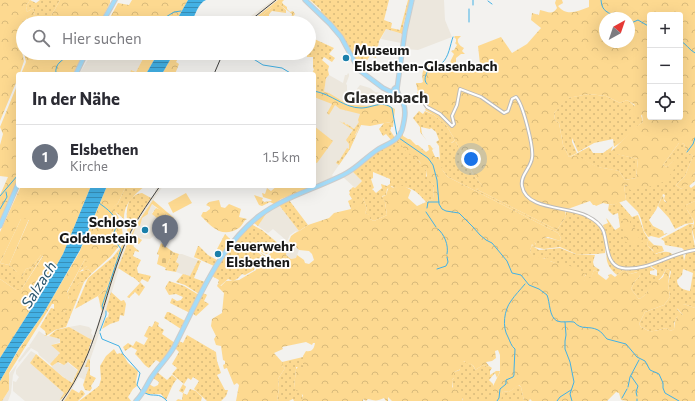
<!DOCTYPE html>
<html lang="de">
<meta charset="utf-8">
<style>
body{margin:0;font-family:Commissioner,sans-serif;background:#f2f2f3;color:#2b2b33}
.controls{position:absolute;right:12px;top:12px;display:grid;overflow:hidden;border-radius:4px;box-shadow:0 4px 16px #0002}
.controls button{width:36px;height:36px;display:grid;place-items:center;padding:0;border:0;border-bottom:1px solid #e1e1e2;background:#fff;color:#2b2b33;font:20px sans-serif}
.compass{position:absolute;left:599px;top:12px;width:36px;height:36px;border-radius:50%;background:#fff;box-shadow:0 4px 16px #0002;rotate:40deg}
.you{position:absolute;left:471px;top:159px;width:14px;height:14px;margin:-10px;border:3px solid #fff;border-radius:50%;background:#1a73e8;box-shadow:0 0 0 6px #1a73e833}
.badge{display:grid;place-items:center;width:26px;height:26px;border-radius:50%;background:#2563eb;color:#fff;font-size:13px;font-weight:700}
.pin{position:absolute;translate:-50% -33px;filter:drop-shadow(0 1px 2px #0008)}
.pin::after{content:'';position:absolute;top:21px;width:14px;height:12px;background:inherit;clip-path:polygon(0 0,100% 0,50% 100%)}
.list{margin:0;padding:0;list-style:none}
h2{display:flex;justify-content:space-between;align-items:center;height:52px;margin:0;padding:0 16px;font-size:17px}
h2 small{font-size:13px;font-weight:400;color:#7c7c81}
.list li{display:grid;grid-template-columns:26px 1fr auto;gap:12px;align-items:center;box-sizing:border-box;height:64px;padding:0 16px;border-top:1px solid #e1e1e2}
.list b{display:block;font-size:15px;white-space:nowrap}
.list p{margin:0;font-size:13px;white-space:nowrap;color:#7c7c81}
.list em{font-size:13px;font-style:normal;color:#7c7c81}
.icon{flex:none;width:22px;height:22px;fill:none;stroke:currentColor;stroke-width:2;stroke-linecap:round;stroke-linejoin:round}
.map{position:relative;flex:none;width:695px;height:401px;overflow:hidden}
.search{position:absolute;background:#fff;box-shadow:0 4px 16px #0002;left:16px;top:16px;width:300px;height:44px;display:flex;align-items:center;gap:10px;box-sizing:border-box;padding:0 14px;border-radius:22px;color:#7c7c81;font-size:15px}
.panel{position:absolute;background:#fff;box-shadow:0 4px 16px #0002;left:16px;top:72px;width:300px;height:116px;border-radius:4px}
.map>svg:first-child{display:block}
.built{fill:#ece7dd}
.grass{fill:url(#grass-dots);fill-rule:evenodd}
.forest{fill:url(#forest-crowns);fill-rule:evenodd}
.cemetery{fill:url(#cemetery-stones)}
.pitch{fill:#fdd990}
.water{fill:url(#water-rules)}
.lines{fill:none;stroke-linecap:round;stroke-linejoin:round}
.stream{stroke:#43b1e5;stroke-width:1}
.minor-casing{stroke:#bcbab7;stroke-width:4}
.major-casing{stroke:#ccc;stroke-width:5.5}
.minor{stroke:#fff;stroke-width:2}
.major{stroke:#a4dcf9;stroke-width:3.5}
.rail{stroke:#414140;stroke-width:1}
.poi-dot{fill:#1a7faa;stroke:#fff;stroke-width:1.5}
.labels{text-anchor:middle;stroke-width:3.5;stroke-linejoin:round;paint-order:stroke}
.poi-label{font-size:14px;font-weight:bold;fill:#181817;stroke:#fff;text-anchor:start}
.water-label{font-size:15px;font-style:italic;fill:#2a566d;stroke:#fff}
.quarter-label{font-size:16px;font-weight:bold;fill:#2c2b29;stroke:#fff}
</style>
<div class="map">
<svg width="695" height="401" viewBox="0 0 695 401">
<defs>
<pattern id="grass-dots" width="8" height="8" patternUnits="userSpaceOnUse"><rect width="8" height="8" fill="#fdd990"/><path d="M2 2h.1M6 6h.1" fill="none" stroke="#d8ba7b" stroke-width="1.8" stroke-linecap="round"/></pattern>
<pattern id="forest-crowns" width="20" height="18" patternUnits="userSpaceOnUse"><rect width="20" height="18" fill="#fdd990"/><path d="M2 6a3 3 0 1 1 6 0M12 15a3 3 0 1 1 6 0" fill="none" stroke="#d8ba7b"/></pattern>
<pattern id="cemetery-stones" width="16" height="16" patternUnits="userSpaceOnUse"><rect width="16" height="16" fill="#fdd990"/><path d="M2 7V4a2 2 0 0 1 4 0v3zM10 15v-3a2 2 0 0 1 4 0v3z" fill="#d8ba7b"/></pattern>
<pattern id="water-rules" width="6" height="5" patternUnits="userSpaceOnUse"><rect width="6" height="5" fill="#43b1e5"/><path d="M0 2.5h6" fill="none" stroke="#378fb9"/></pattern>
</defs>
<rect width="100%" height="100%" fill="#f3f2ef"/>
<g class="built">
<path d="M273 0H278L249 23H245L251 18V16Z"/>
<path d="M413 0H444L445 20 452 37 418 50 405 49 407 30 409 21Z"/>
<path d="M386 29 403 34 401 43 381 39Z"/>
<path d="M92 53H146L136 72 132 70 130 74H79Z"/>
<path d="M348 73 349 74V76L346 84 347 85V93L351 95 362 96 354 93 360 85 370 88 375 92 389 94 399 99 393 105 384 102 374 103V104L367 106H358L349 104 324 92 326 78 329 75 343 83 345 75H347Z"/>
<path d="M314 94 366 114 350 149 332 175 333 176 331 178 307 189V186H314Z"/>
<path d="M352 171 362 181 355 188 343 177Z"/>
<path d="M157 186H163L137 223 126 245 100 331 90 360H88V366L90 367 85 380 79 377 68 396 64 401H61L75 379 89 350 124 244 136 221 154 194Z"/>
<path d="M152 204 156 208 152 213 171 221V223L159 226 160 230 150 239 139 238 133 234 134 231 137 225 140 226 141 219Z"/>
<path d="M279 205 299 231 297 232 296 231 290 235 287 241 273 229 268 233 258 226 268 211Z"/>
<path d="M289 241 299 250 296 258 291 259 286 255 287 248 285 244 288 243Z"/>
<path d="M179 254H182L198 260 190 277 176 272 178 264 176 263Z"/>
<path d="M80 325 89 327 92 330 91 333 93 336 92 340 69 327Z"/>
<path d="M39 331 46 336H49L60 339V342L51 345 60 353 50 364 39 355 38 352 31 348 17 365 13 375 11 393 8 401H2L9 390V374L19 362 18 361 28 347H30L29 346Z"/>
<path d="M31 351 36 354 30 363 65 394 59 401H25L13 391V381L16 382 19 377 16 374V370Z"/>
<path d="M58 362 60 364 67 362 78 371 71 383 51 367Z"/>
</g>
<g class="grass">
<path d="M30 0 36 3 40 0H60L47 23H37L33 8 27 12 26 6Z"/>
<path d="M310 0H389L384 20 392 23 391 28 400 30 408 0H410L403 26V34L386 29 379 41 376 58 370 56 363 66 357 60 355 61C347 41 336 28 321 13V10Z"/>
<path d="M276 4H279L286 10V13L272 11 269 14V19L274 21V22L253 23Z"/>
<path d="M310 37 334 48 329 54 335 58 332 62 324 57 322 60 329 66 328 70 329 75 326 78 324 92 314 89V74H312L314 69 313 68V57H307V53H309Z"/>
<path d="M589 94 606 96 620 103 627 100C636 106 641 112 643 122 632 129 625 140 614 147L613 139 594 143 578 152 572 138V142L577 153 569 157 563 145 559 123 555 120 554 113 567 98Z"/>
<path d="M419 111 423 114 425 111 434 115 446 125 455 140 451 143 456 142 473 174 484 188 476 189 557 230 566 216V211C589 212 609 228 605 253L597 254H576L560 247 544 249 534 247 536 244 533 241C543 236 550 238 560 241L561 238 558 233 448 177 443 171 439 161 440 160 439 146 436 142 439 140 436 132 431 128 430 129 421 127 422 134 427 141 420 132V127L413 118Z"/>
<path d="M339 121 343 123 344 122 346 125 347 124 354 129 359 122 360 125 351 143 350 149 339 165 336 163 338 160 339 161 347 148 349 149V144L346 140 353 130Z"/>
<path d="M391 122V129L390 130 395 138 392 141 386 134 383 136 379 129 384 123Z"/>
<path d="M397 140C407 150 418 159 426 170V176L434 185 433 199 426 202C416 190 410 185 394 188L392 186 387 189 386 195 382 196 385 202 387 215 374 221 370 219 369 215 365 213 367 209 363 198 358 209H351L348 201 352 199 349 194 350 193 349 191 353 187 355 188 362 181 352 171 378 151ZM373 172 390 179V184L387 186 381 184 382 188 376 193 372 189 374 188 371 179 373 178Z"/>
<path d="M679 143H682L684 144 686 151 693 156 685 176 676 185 681 189 690 182 695 172V181L689 186 691 188 695 185V201L686 205C686 212 694 216 693 223L685 224 675 229 669 218 658 206 663 195 664 201 667 203 664 199 665 195 663 194 656 210 649 220 653 226 663 231 664 234 668 233 659 238 651 236 648 237 644 231 641 219 638 212 626 200 624 185 645 188 678 157 667 167 663 165Z"/>
<path d="M613 146 611 151 616 147 617 154 638 159 636 178 625 180 619 171 597 167 580 158 572 156 589 147 593 153H603Z"/>
<path d="M126 186H145C134 195 124 203 124 219L111 208 118 203Z"/>
<path d="M142 193 151 198 136 221 124 244H123C124 241 126 238 127 235 129 222 120 196 142 193Z"/>
<path d="M289 200 308 225 299 231 279 205 268 211 258 226 254 223 267 211Z"/>
<path d="M619 202 632 217 638 215 644 232 649 240 647 243 648 246 656 254C662 252 669 250 673 255 656 262 620 280 610 256L603 225 608 223 606 218 608 220 615 230 620 227 618 213 613 215 608 210 609 204 613 205Z"/>
<path d="M156 208 161 210 173 221 163 223 152 214Z"/>
<path d="M251 224 262 230 279 244 274 246 267 254 256 250 263 257 258 259 254 270 245 275 242 274 237 279 233 281 228 279 220 286 218 283 219 280 212 276C221 257 236 238 251 224Z"/>
<path d="M689 224H693C690 232 695 241 695 249L685 251 682 248 665 245 664 241 661 239Z"/>
<path d="M225 234 232 241 224 252 217 249Z"/>
<path d="M128 242 139 251V252L135 251 133 256 141 260 137 268 138 273 151 276 148 282 142 279 140 282 145 287 139 296 135 292 129 298 127 297 140 283 133 277H132L118 268Z"/>
<path d="M532 245 534 247 539 250 560 248 575 254 595 255 593 262 594 266 600 270 598 272 594 270 591 278 585 282 583 278 586 275 550 261V258L540 259 533 257 530 251Z"/>
<path d="M198 246H199L208 255 217 260 214 266 194 257Z"/>
<path d="M120 248 107 287 98 296 75 309 88 278 113 257Z"/>
<path d="M607 249C609 260 612 267 624 269L617 275C608 267 605 261 607 249Z"/>
<path d="M695 251V308L684 304 677 309 683 315 677 317 674 323V329L671 331 666 328C658 330 650 334 644 328L641 327 639 324 645 312 664 305 670 297 668 284 671 272 670 270 666 269C662 279 657 280 651 287 646 292 647 295 639 299L631 289 635 281 640 276 637 272 630 274 627 272 626 269 649 266 655 270 650 271V274L657 276V270L652 267V265L683 253 684 261 686 253ZM684 263 683 269 693 273 690 291C683 290 677 287 677 280L682 275Z"/>
<path d="M173 252 179 254 176 262 179 264 176 272 165 270Z"/>
<path d="M41 255H43L21 290H16L0 279V263L9 265 22 276 26 269 32 267Z"/>
<path d="M85 259 88 260 87 266 79 272 88 269 92 273 84 282 79 283 73 299H69L67 293Z"/>
<path d="M198 260 201 261 194 278 205 282 199 294 185 285 176 282 183 274 190 276Z"/>
<path d="M169 281 184 286 199 295 190 313 170 303 172 298 177 301 181 300 183 297 176 294 169 295 165 288Z"/>
<path d="M111 292 121 301 124 300 126 304 124 316 120 315 119 321 110 324 102 329 106 318 108 317 109 313 106 310Z"/>
<path d="M203 293 207 295 204 301 209 304 196 316 192 313Z"/>
<path d="M71 305 74 307 66 327 55 330 46 336 44 335H46L45 331 40 327 51 308C54 308 59 312 64 312Z"/>
<path d="M167 312H169L185 321 189 314 181 329 164 318Z"/>
<path d="M155 321 159 323 158 326 164 330 162 334 175 343 161 363 156 360 149 368C143 365 141 359 135 354L137 350 131 347 125 351 123 347 128 343 133 346 136 341 144 345 148 338 144 336 149 326 152 327Z"/>
<path d="M69 327 92 340 89 348V350C84 363 70 394 59 401L64 393 30 363 36 354 63 377 72 383 78 370 68 362 64 365 58 362 52 366 50 364 60 353 51 345 60 343V339L49 336 56 330Z"/>
<path d="M187 335 216 352 217 361 221 373 217 375 225 390H228L226 396 221 401H207L194 389 199 381 193 377 191 380 188 378 184 384 172 374 177 368 172 364 179 352 175 348 179 341 183 343Z"/>
<path d="M114 349 117 354 120 353 121 354 122 353 128 363 138 371 136 381 137 386 133 389 128 397 131 401H79L99 386 101 379 100 366 106 356Z"/>
<path d="M303 357V368L296 367V369L294 388 301 391 303 399 302 401H294L293 399 289 401H277L279 388 278 379 285 368 282 366V362Z"/>
<path d="M88 359 90 360V375L96 378 91 386 92 388 90 391 85 390 83 385 89 367H85Z"/>
<path d="M463 361C467 363 474 363 475 370L483 365 488 367 489 366 492 368 490 371V375L496 371H500L497 378 495 373 489 380 493 384V401H462L463 399 456 390 453 389 452 380 454 378V372L460 370V364Z"/>
<path d="M157 372 167 380 172 375 177 379C172 384 170 392 166 400L161 394H147L145 392 149 384 154 387 158 385 159 382 153 378Z"/>
<path d="M183 384 186 387 183 393 187 395 190 389 196 391 202 397 201 401H176L178 399 182 400 183 393 179 391Z"/>
<path d="M518 385 521 387 524 401H500L503 391 509 392Z"/>
<path d="M72 389 79 393 81 390 83 391 85 394 78 401H64Z"/>
</g>
<g class="forest">
<path d="M0 0H30L26 6 27 12 33 8 37 23H27V17L26 23H23V32L20 42 24 61 20 73 18 74V78L0 121Z"/>
<path d="M60 0H110V3L100 23H47Z"/>
<path d="M132 0H188L175 23H107L118 3 129 5Z"/>
<path d="M278 0H284L282 2 283 4 287 7V9L290 12 293 11 295 14 291 19 292 14 279 4 271 8 253 23H249Z"/>
<path d="M556 0H562L563 3 558 6C567 17 578 11 589 7V0H695V172L690 183 681 189 676 185 685 176 693 156 686 151 684 144 682 143H679L663 165 667 167 678 157 681 159 666 181 645 188 630 190 627 185H624L626 200 613 205 603 203 596 206 595 205H593L590 201 565 210 566 216 557 230 476 189 483 187 473 174 456 142 451 144 455 140 446 125 434 115 425 110 427 107 421 97 418 96 414 99 413 98V97L418 92 416 83H421L423 82C421 72 423 68 432 63V66H439L442 65 446 69 449 68 451 60 454 54 451 51 454 50 457 45 455 43 456 42V39L454 37 455 36H461L458 39C457 43 460 46 464 48L462 51 465 54H461L456 58V63L458 67H463L466 65 468 68 480 64 478 46 501 37 512 53 527 44 541 28 531 20 532 13 539 15 540 10C548 12 553 15 557 8L555 3ZM650 15H680V117H650ZM605 18H629V42H605ZM589 94 606 96 620 103 627 100 635 105 629 111 631 117 636 118 642 115 643 122 634 128 616 147V154L638 159 636 178 625 180 619 171C612 169 603 169 596 166 588 163 578 153 569 157L563 145 559 123 555 120 554 113 568 98Z"/>
<path d="M24 53H84L73 74H21L26 62Z"/>
<path d="M146 53H158L146 74H130L131 70 136 72Z"/>
<path d="M174 53H181L176 62 179 64 175 74H162Z"/>
<path d="M18 83 17 98 18 99V180L0 220V195L8 177 0 176V145L3 134 0 127Z"/>
<path d="M314 89 329 93 344 102 353 105 367 106 385 103 395 109 393 127H391L390 122 370 126 361 125 350 149V141L353 136 356 135 360 125 358 120 360 114 340 109 335 105 329 115 327 113 332 104 314 97Z"/>
<path d="M314 126 333 141 317 163 314 162Z"/>
<path d="M403 132V136L408 139H410L416 145H418L426 152 429 150 428 145H430L433 149 437 146 432 150 435 157H439L443 171 448 177 558 233 561 238 560 241 548 237 534 241 536 245 534 247 532 244 530 251 533 256C537 256 541 258 545 259L546 257 550 258V261C557 264 563 264 570 266 576 268 581 272 586 274L584 278 585 281 591 277 594 270 598 272V274L606 280 609 277 608 275 611 274 615 277 624 269H626L627 272 630 274 638 272 640 276 635 281 631 289 639 299C650 294 647 286 655 280H659L663 277 666 269 670 270 668 284 670 297 664 305 645 312 639 324 641 327 644 328C650 334 658 330 666 328L671 331 674 329C675 323 674 320 679 315H683L677 308 678 306 684 304 695 308V401H627L621 400 619 393 616 392 607 401H532L530 399 529 401H524L521 387 519 385 509 392 503 391 501 401H493V386L500 372V355L498 350 495 351 496 358 492 361 486 362 489 366 488 367 483 365 475 370C474 364 471 364 466 363L464 361 461 364V369L454 372V378L452 380V387L456 390H460L463 396 462 401H392L388 397V401H386L384 398C378 401 375 401 368 399L366 401 363 399V401H302L303 395 301 394V391H297L294 388 296 369 299 366 303 368V356L306 351C312 352 314 349 315 343H313L312 345 306 342 282 347 283 349 274 353 283 363 282 366 285 368 278 379 279 388 277 401H236L239 385 237 383 234 385 227 368 224 369 223 365 225 364V361L223 360 221 346 216 345 214 339 216 336 211 326 212 319 222 313 224 293 217 286 218 284 221 286 226 281 239 280 256 270 259 260 265 257 257 250 267 257C273 251 279 244 288 242V244H285L287 248 286 255 291 259 296 258 297 255 304 260 305 263 309 264 314 260 312 254 309 251 299 250 289 241 291 236 295 233 301 230 308 225 329 218 334 213 351 209H357L356 206 358 199 363 198 367 209 365 213 370 215V219L374 221 387 215 385 202 382 197 386 195 389 186 394 188 402 185 411 190 408 198 417 206 433 199 434 185 427 178 426 170 421 166 420 162 406 151 397 140Z"/>
<path d="M21 186H91L63 254 35 303 0 358V279L16 290H21L43 256 41 255 32 267 26 269 22 276 17 278 15 277V274L17 272 9 265 29 220 21 219 0 263V232Z"/>
<path d="M107 186H126L118 203 112 208C121 217 123 229 123 241L111 256 92 273 88 269 84 271 83 269 87 266 85 262 88 261 85 259 67 292 69 299H73L74 292 79 283 84 282 74 307 71 306 64 312 63 317 61 318 58 312 54 309V304H52L9 373V390L2 401H0V381L19 349 43 314 80 251Z"/>
<path d="M277 186H307V189L281 199 274 204 270 202 262 206 259 205 254 195 263 198 262 200 264 202 271 201 272 200 263 197 262 193 265 194 267 188 271 191Z"/>
<path d="M153 200 174 218 173 219 175 221 152 204 148 212V214L142 218 140 226 137 225 133 234 142 240 139 244H135L133 246 128 242C134 227 144 213 153 200Z"/>
<path d="M219 200 221 207 225 208 229 204 241 209 239 217 247 219C243 221 243 225 239 228 222 239 212 227 201 216L203 212H206L210 209V207L206 205 209 202Z"/>
<path d="M695 201V241L692 229 694 223 693 219 686 208V205Z"/>
<path d="M625 216 630 219V224L635 228 639 238 643 237 644 242 632 245 624 241C625 230 619 225 625 216Z"/>
<path d="M649 240 654 245 662 246 664 251 654 254 653 250 648 246 647 243Z"/>
<path d="M123 244H124L102 311C100 308 100 301 98 296L107 287 120 248Z"/>
</g>
<path class="cemetery" d="M161 243 173 252 166 268 157 264 159 255 157 254Z"/>
<g class="pitch">
<path d="M186 193 192 203 173 213 168 203Z"/>
<path d="M21 219H29L9 265 0 263Z"/>
</g>
<g class="water">
<path d="M188 0H206C198 3 195 16 191 23H175Z"/>
<path d="M158 53H174L162 74H146Z"/>
<path d="M91 186H107L80 250 43 314 19 348 0 381V358L35 303 63 254Z"/>
</g>
<g class="lines">
<g class="stream">
<path d="M601 0C602 13 608 11 617 18"/>
<path d="M488 1 492 4"/>
<path d="M473 5V0"/>
<path d="M469 9V22"/>
<path d="M194 17 202 23"/>
<path d="M156 23 174 12 181 11"/>
<path d="M629 24 638 20 650 27"/>
<path d="M680 41C686 43 689 50 695 53"/>
<path d="M244 53 263 65 282 68 292 74"/>
<path d="M56 74C54 62 64 61 70 53"/>
<path d="M427 84C423 80 426 75 428 70 431 67 438 67 442 63 449 57 450 45 453 37"/>
<path d="M314 91C332 94 344 108 361 108 372 108 382 100 392 108L397 136"/>
<path d="M399 138 428 158 433 165 437 180 439 204 442 209 446 211 459 213 473 227 480 235 486 240 492 243 507 261 512 273 521 275 529 285 539 289 547 295C550 302 549 317 557 321 562 323 569 321 574 322 582 331 588 325 598 330 602 332 604 336 607 339L626 344 637 357 645 361 650 370 659 374 663 383V388L665 393 679 401"/>
<path d="M687 152 693 144 695 138"/>
<path d="M0 196 18 175"/>
<path d="M99 203C107 209 118 216 116 227 115 231 113 234 112 237L121 249 102 306 103 309"/>
<path d="M427 208 428 202H439"/>
<path d="M0 209 7 197 6 192"/>
<path d="M426 212 436 227"/>
<path d="M438 229C444 234 449 245 447 254"/>
<path d="M437 269 446 266 448 262 447 257"/>
<path d="M565 322 566 335 565 341V349L570 362 574 382 570 394 572 401"/>
<path d="M100 331 106 315V311"/>
<path d="M100 333 102 339 119 346 123 354 140 373 137 385 142 392"/>
<path d="M631 376 638 386 636 392 637 396"/>
<path d="M628 387 630 377 639 360"/>
<path d="M145 393C154 398 158 391 167 401"/>
<path d="M622 398 627 389"/>
<path d="M497 401 499 398 500 389 506 384V380L513 377 514 375V370L515 349C511 346 510 341 508 337 502 327 504 310 511 301 515 295 520 290 525 284"/>
<path d="M557 401 560 397 571 390"/>
<path d="M637 401V399"/>
</g>
<g class="minor-casing">
<path id="minor" d="M402 101 413 100 420 97 427 107 440 114 452 126 454 124 452 116 457 105 460 89 481 97 504 113 508 111 512 99 516 97C523 104 534 148 532 158 531 168 520 175 522 186 526 211 570 206 587 216 593 219 600 224 603 230 608 242 605 265 622 268 648 272 670 253 695 250"/>
</g>
<g class="major-casing">
<g id="major">
<path d="M305 0 330 24 341 37 359 70 383 88 389 91 393 92"/>
<path d="M102 23 115 0"/>
<path d="M76 74 86 53"/>
<path d="M397 89 405 31 412 0"/>
<path d="M0 226 18 184"/>
<path d="M136 401C143 394 146 386 151 378 158 367 168 358 174 347 198 301 217 249 259 216 284 197 315 189 343 175 356 169 365 158 377 150 386 144 398 142 402 130 404 122 407 111 403 103 401 99 398 94 397 90L395 88 394 89V93L397 92"/>
</g>
</g>
<use href="#minor" class="minor"/>
<use href="#major" class="major"/>
<g class="rail">
<path d="M247 23 276 0"/>
<path d="M214 74 223 53"/>
<path d="M62 401C98 351 102 300 124 246 133 224 147 205 160 186"/>
</g>
</g>
<g class="poi-dot">
<circle cx="346" cy="58" r="4"/>
<circle cx="145" cy="230" r="4"/>
<circle cx="218" cy="254" r="4"/>
</g>
<g class="labels">
<g class="poi-label">
<text x="354" y="55">Museum<tspan x="354" dy="16">Elsbethen-Glasenbach</tspan></text>
<text x="137" y="227" text-anchor="end">Schloss<tspan x="137" dy="16">Goldenstein</tspan></text>
<text x="226" y="251">Feuerwehr<tspan x="226" dy="16">Elsbethen</tspan></text>
</g>
<g class="water-label">
<text transform="translate(39 285) rotate(-58)" y="5">Salzach</text>
</g>
<g class="quarter-label">
<text x="386" y="103">Glasenbach</text>
</g>
</g>
</svg>
<div class="controls">
<button>+</button>
<button>−</button>
<button><svg class="icon" aria-label="locate" viewBox="0 0 24 24"><circle cx="12" cy="12" r="6"/><path d="M12 2v4M12 18v4M2 12h4M18 12h4"/></svg></button>
</div>
<svg class="compass" viewBox="-18 -18 36 36"><path d="M0-13l5 13h-10z" fill="#e53935"/><path d="M0 13l5-13h-10z" fill="#7c7c81"/></svg>
<div class="you"></div>
<div class="pin badge" style="left:165px;top:248px;background:#6b7280">1</div>
<div class="search"><svg class="icon" aria-label="search" viewBox="0 0 24 24"><circle cx="10" cy="10" r="6"/><path d="M15 15l6 6"/></svg>Hier suchen</div>
<section class="panel">
<h2>In der Nähe<small></small></h2>
<ul class="list">
<li><span class="badge" style="background:#6b7280">1</span><div><b>Elsbethen</b><p>Kirche</p></div><em>1.5 km</em></li>
</ul>
</section>
</div>
